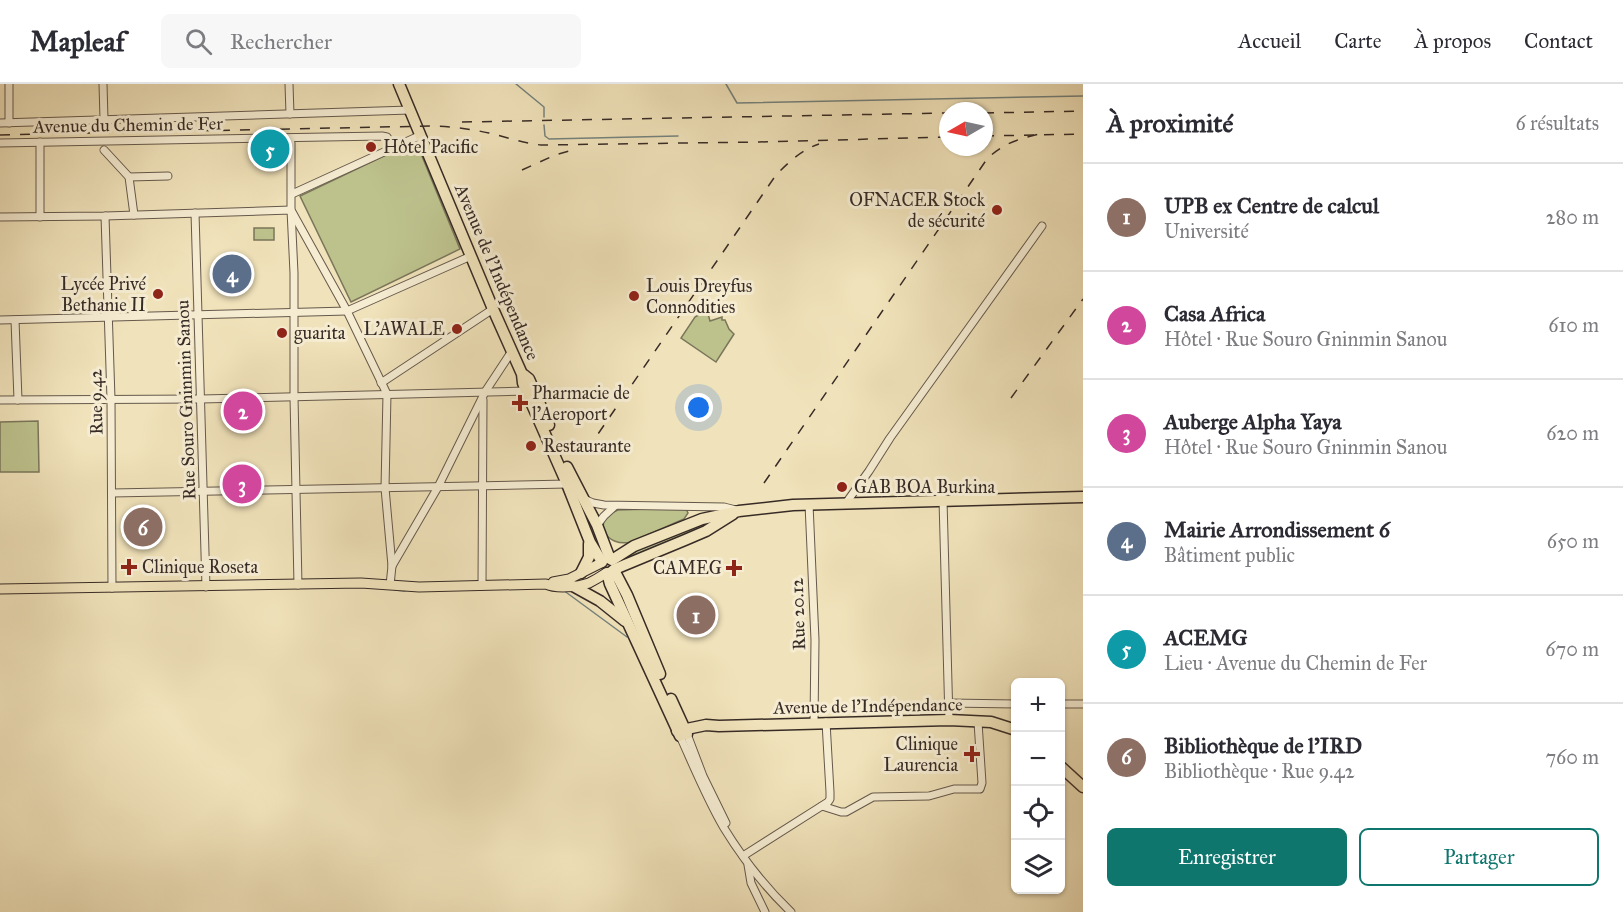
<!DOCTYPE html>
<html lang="fr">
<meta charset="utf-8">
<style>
body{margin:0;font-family:"IM FELL Great Primer",serif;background:#f7f7f7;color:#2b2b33}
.controls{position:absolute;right:18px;bottom:18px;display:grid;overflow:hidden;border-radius:9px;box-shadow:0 2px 4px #0004}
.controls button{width:54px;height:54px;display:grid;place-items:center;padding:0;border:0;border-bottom:2px solid #e1e1e2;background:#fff;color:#2b2b33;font:30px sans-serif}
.compass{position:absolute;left:939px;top:18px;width:54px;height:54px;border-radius:50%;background:#fff;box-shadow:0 2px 4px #0004;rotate:261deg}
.you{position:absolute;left:699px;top:324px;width:21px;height:21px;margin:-15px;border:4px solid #fff;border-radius:50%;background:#1a73e8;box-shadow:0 0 0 9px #1a73e833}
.badge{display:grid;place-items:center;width:39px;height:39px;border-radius:50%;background:#0f766e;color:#fff;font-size:20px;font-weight:700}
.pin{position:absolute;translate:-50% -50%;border:3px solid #fff;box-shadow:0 2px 6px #0006}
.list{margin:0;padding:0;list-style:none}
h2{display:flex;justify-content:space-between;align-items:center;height:78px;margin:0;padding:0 24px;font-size:26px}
h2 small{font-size:20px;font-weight:400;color:#7c7c81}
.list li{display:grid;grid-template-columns:39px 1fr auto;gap:18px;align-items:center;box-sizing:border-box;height:108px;padding:0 24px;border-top:2px solid #e1e1e2}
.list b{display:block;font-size:22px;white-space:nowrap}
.list p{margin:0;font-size:20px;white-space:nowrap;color:#7c7c81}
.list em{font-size:20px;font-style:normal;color:#7c7c81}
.actions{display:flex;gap:12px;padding:18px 24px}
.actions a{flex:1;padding:14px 0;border:2px solid #0f766e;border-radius:9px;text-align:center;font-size:21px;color:#0f766e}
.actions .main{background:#0f766e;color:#fff}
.icon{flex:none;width:33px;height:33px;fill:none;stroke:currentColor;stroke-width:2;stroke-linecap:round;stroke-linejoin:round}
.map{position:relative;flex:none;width:1083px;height:828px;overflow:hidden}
header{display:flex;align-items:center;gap:36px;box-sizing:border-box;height:84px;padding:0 30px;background:#fff;border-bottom:2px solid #e1e1e2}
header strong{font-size:28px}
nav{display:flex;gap:33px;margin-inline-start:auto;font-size:21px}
.search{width:420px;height:54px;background:#f7f7f7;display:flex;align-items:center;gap:15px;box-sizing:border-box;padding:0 21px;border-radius:9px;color:#7c7c81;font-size:22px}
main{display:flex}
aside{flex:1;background:#fff}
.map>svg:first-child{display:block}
.green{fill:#bdc28d;stroke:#7a765a;stroke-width:1.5}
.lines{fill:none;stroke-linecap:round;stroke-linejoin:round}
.stream{stroke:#74827d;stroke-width:1.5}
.minor-casing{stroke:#65594b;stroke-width:9}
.major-casing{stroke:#372b26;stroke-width:11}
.highway-casing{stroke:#372b26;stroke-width:13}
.minor{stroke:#f5ecd2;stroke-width:7}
.major{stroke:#f0e2ba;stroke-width:9}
.highway{stroke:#f0e2ba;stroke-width:10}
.rail{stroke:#372b26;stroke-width:1.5;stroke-dasharray:10 10;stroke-linecap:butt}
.poi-dot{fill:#8f2418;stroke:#f5ecd2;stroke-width:2}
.labels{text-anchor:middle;stroke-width:6;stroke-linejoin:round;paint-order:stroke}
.street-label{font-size:18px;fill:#372b26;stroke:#f5ecd2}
.poi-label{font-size:18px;fill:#372b26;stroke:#f5ecd2;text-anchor:start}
</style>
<header>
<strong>Mapleaf</strong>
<div class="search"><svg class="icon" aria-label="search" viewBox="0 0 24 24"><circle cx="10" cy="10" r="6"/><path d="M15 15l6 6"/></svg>Rechercher</div>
<nav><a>Accueil</a><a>Carte</a><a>À propos</a><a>Contact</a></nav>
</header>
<main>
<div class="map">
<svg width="1083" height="828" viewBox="0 0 1083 828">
<rect width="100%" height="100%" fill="#f0e2ba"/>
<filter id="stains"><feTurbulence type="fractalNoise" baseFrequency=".00333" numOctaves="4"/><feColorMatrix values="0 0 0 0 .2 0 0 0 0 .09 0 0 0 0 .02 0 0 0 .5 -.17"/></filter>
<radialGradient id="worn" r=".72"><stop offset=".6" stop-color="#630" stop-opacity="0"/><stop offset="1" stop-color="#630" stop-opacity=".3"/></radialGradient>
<g class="green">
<path d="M411 59 417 60 460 165 351 218 300 112Z"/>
<rect x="254" y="144" width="20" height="12"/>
<path d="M707 226 710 237 722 233V236H725L729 245 734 250 716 278 681 254 695 233Z"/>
<path d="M38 337 39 388H0V338Z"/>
<path d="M682 424 686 425 688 429 684 435 631 458C606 464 590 436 618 426Z"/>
<path d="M709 435 710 440 622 478 620 476 621 471Z"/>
</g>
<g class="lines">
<g class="stream">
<path d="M516 0 544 23V33"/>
<path d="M726 0 737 19 1083 12"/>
<path d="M544 41 545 52 549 55 678 52"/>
<path d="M395 506 405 507"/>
<path d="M563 506 627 553"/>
</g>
<g class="minor-casing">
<g id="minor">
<path d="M9 0V39"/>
<path d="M103 0 104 35"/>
<path d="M289 0 290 30"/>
<path d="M0 39 410 26"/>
<path d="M40 58V133"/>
<path d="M0 59 382 52 387 53 394 64"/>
<path d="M291 59V126L347 227 387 310 385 404 392 482 390 501"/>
<path d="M104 66 129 93 134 131"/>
<path d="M129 93 168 92"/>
<path d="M292 110 421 51"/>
<path d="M195 129 206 503"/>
<path d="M105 132 111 315 112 504"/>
<path d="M0 133 105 132 291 126 294 189V313L298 501"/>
<path d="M0 236 347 227 471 172"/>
<path d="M15 236 18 316"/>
<path d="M381 299 493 225"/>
<path d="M0 316 201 315 526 307"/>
<path d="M112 409 567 400"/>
<path d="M584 415 593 419 604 421 724 423 736 426"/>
<path d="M943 416 949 636"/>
<path d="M846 419 869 387 890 354 1042 142"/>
<path d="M809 420 815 556 814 639"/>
<path d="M597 441 604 432 615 422"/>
<path d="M392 482 438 403 485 308 512 267"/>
<path d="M482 502 483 316"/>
<path d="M949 619 1016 620"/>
<path d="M1060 620H1083"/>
<path d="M687 650 703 692 726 739"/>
<path d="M680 652C694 683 707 715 724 744 743 775 765 803 791 828"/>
<path d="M822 722 841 728H846L873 713 929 712 954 705H980L982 699 978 638"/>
<path d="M743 772 828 718 830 715V708L826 638"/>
<path d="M748 781 751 799 765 828"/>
</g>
</g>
<g class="major-casing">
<g id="major">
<path d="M553 498 569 495 601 479"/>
<path d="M0 505 361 499 419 503 546 500C556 505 578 503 589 499 595 496 600 493 606 489"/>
</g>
</g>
<g class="highway-casing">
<g id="highway">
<path d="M399 0 493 225 522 290 523 299 526 307 567 400 590 458 602 478"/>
<path d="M524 291 529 295 549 341"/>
<path d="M567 383 597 441 610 475"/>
<path d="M612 476 634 462 702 435 739 427 793 421 1083 413"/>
<path d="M614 486 627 511 660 590"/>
<path d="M581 489 589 473V460"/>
<path d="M607 489 610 500 680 652 681 651"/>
<path d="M610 489 615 485 685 456 706 447 733 430"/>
<path d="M573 502 600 517 625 537"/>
<path d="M671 615 687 650"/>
<path d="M677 647 706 641 719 642 949 636 991 638 1016 646"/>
<path d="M1060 682 1083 703"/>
</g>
</g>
<use href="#minor" class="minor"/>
<use href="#major" class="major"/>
<use href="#highway" class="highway"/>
<g class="rail">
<path d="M984 29 1083 27"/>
<path d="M462 38 948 29"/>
<path d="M0 51 431 42C450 42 470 45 489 49 506 53 523 59 541 61L759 58 948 53"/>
<path d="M984 52 1083 50"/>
<path d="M522 86 555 71 576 65"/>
<path d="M1011 314 1083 215"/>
<path d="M587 366 776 91C789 78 801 66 819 60"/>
<path d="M764 399 987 75C1002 60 1020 54 1040 50"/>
</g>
</g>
<g class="poi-dot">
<circle cx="371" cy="63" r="6"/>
<circle cx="997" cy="126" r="6"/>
<circle cx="158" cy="210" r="6"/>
<circle cx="634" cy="212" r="6"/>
<circle cx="457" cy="245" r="6"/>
<circle cx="282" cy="249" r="6"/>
<path d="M517 310h6v6h6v6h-6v6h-6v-6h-6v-6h6z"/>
<circle cx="531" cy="362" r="6"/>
<circle cx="842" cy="403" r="6"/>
<path d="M126 474h6v6h6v6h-6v6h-6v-6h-6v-6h6z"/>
<path d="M731 475h6v6h6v6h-6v6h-6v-6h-6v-6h6z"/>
<path d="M969 661h6v6h6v6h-6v6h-6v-6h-6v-6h6z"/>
</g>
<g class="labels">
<g class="street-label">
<text transform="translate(128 41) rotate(-1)" y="6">Avenue du Chemin de Fer</text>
<text transform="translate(497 188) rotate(67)" y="6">Avenue de l'Indépendance</text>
<text transform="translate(186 316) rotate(-92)" y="6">Rue Souro Gninmin Sanou</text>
<text transform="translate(96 318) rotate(-91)" y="6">Rue 9.42</text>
<text transform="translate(798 530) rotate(-92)" y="6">Rue 20.12</text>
<text transform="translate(868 622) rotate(-1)" y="6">Avenue de l'Indépendance</text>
</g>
<g class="poi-label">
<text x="383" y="69">Hôtel Pacific</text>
<text x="985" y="122" text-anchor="end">OFNACER Stock<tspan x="985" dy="21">de sécurité</tspan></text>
<text x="146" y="206" text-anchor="end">Lycée Privé<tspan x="146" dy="21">Bethanie II</tspan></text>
<text x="646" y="208">Louis Dreyfus<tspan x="646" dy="21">Connodities</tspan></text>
<text x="445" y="251" text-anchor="end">L'AWALE</text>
<text x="294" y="255">guarita</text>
<text x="532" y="315">Pharmacie de<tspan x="532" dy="21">l'Aeroport</tspan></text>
<text x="543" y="368">Restaurante</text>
<text x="854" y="409">GAB BOA Burkina</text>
<text x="142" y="489">Clinique Roseta</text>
<text x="722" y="490" text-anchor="end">CAMEG</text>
<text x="958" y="666" text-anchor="end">Clinique<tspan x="958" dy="21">Laurencia</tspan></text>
</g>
</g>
<rect width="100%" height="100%" filter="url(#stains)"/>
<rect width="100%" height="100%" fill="url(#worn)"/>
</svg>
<div class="controls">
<button>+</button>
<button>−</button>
<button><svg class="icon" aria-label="locate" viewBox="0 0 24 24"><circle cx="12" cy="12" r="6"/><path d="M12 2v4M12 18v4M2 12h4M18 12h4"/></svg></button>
<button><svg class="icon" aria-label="layers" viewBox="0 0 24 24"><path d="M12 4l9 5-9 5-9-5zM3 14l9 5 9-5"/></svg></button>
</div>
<svg class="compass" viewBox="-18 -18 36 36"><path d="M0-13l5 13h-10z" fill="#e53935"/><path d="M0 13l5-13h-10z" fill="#7c7c81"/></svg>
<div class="you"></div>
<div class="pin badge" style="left:696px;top:531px;background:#8d6e63">1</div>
<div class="pin badge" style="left:243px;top:327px;background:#d1479c">2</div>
<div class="pin badge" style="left:242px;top:400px;background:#d1479c">3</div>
<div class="pin badge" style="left:232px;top:190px;background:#5c6f8a">4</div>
<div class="pin badge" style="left:270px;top:65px;background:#0f9aa8">5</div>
<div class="pin badge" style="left:143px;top:443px;background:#8d6e63">6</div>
</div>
<aside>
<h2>À proximité<small>6 résultats</small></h2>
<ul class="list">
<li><span class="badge" style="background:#8d6e63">1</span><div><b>UPB ex Centre de calcul</b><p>Université</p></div><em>280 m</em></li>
<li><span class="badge" style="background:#d1479c">2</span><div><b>Casa Africa</b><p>Hôtel · Rue Souro Gninmin Sanou</p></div><em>610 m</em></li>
<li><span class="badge" style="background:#d1479c">3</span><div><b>Auberge Alpha Yaya</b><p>Hôtel · Rue Souro Gninmin Sanou</p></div><em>620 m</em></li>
<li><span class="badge" style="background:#5c6f8a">4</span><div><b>Mairie Arrondissement 6</b><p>Bâtiment public</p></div><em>650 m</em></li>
<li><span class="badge" style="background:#0f9aa8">5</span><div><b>ACEMG</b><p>Lieu · Avenue du Chemin de Fer</p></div><em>670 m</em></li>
<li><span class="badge" style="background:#8d6e63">6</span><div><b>Bibliothèque de l'IRD</b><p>Bibliothèque · Rue 9.42</p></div><em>760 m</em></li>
</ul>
<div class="actions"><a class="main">Enregistrer</a><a>Partager</a></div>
</aside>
</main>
